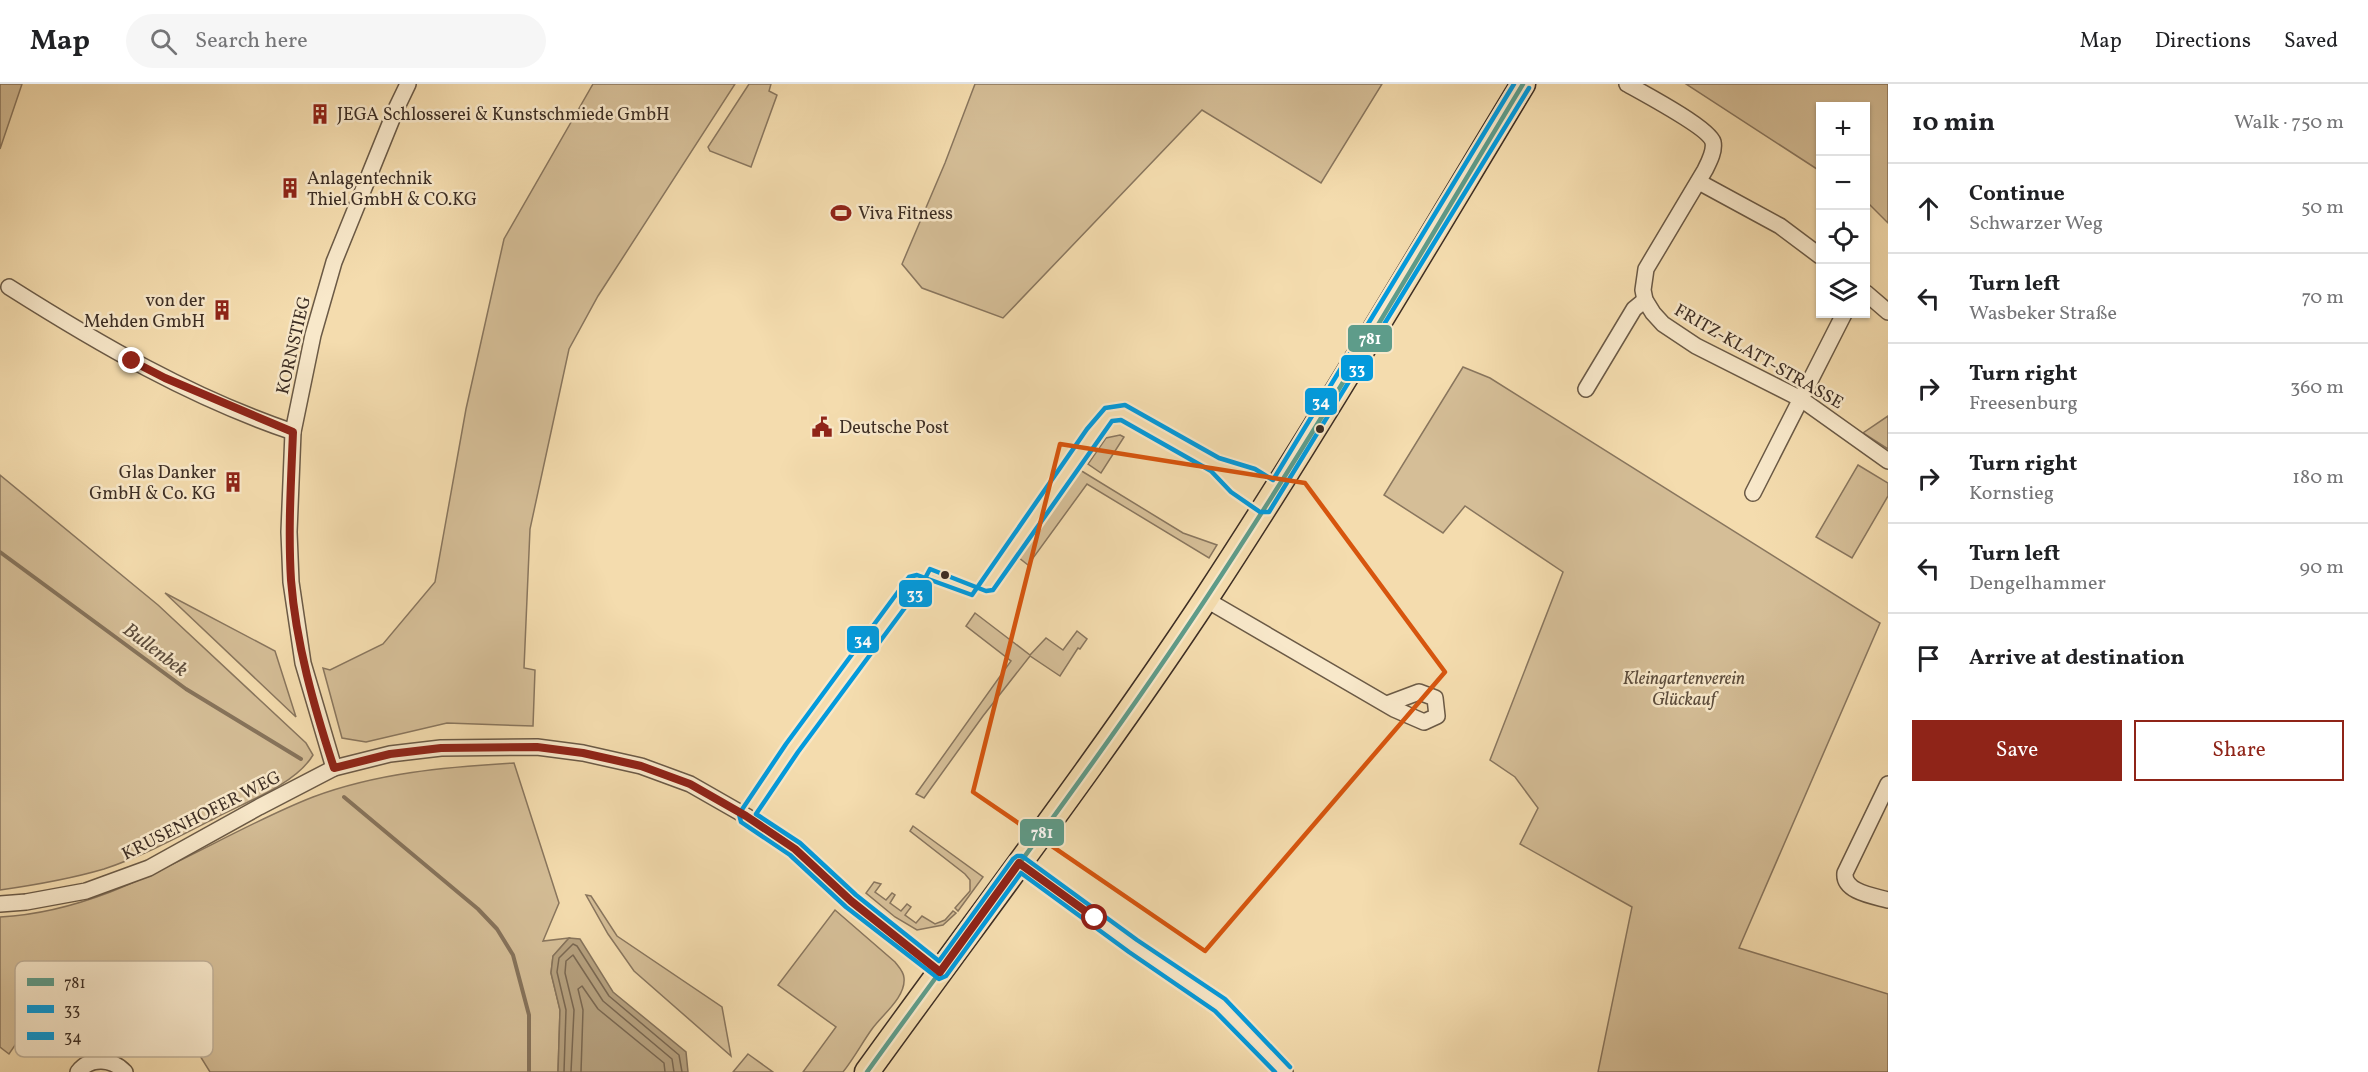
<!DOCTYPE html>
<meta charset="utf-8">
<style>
body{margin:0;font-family:Vollkorn,serif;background:#f6f6f6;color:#202124}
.controls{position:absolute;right:18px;top:18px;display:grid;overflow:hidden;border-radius:0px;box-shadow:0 2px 4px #0004}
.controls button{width:54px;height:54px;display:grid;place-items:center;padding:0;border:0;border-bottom:2px solid #e0e0e0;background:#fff;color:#202124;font:30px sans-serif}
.stop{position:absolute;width:18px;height:18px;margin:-14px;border:4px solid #8f2418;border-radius:50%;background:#fff}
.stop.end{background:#8f2418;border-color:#fff;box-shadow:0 2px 6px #0008}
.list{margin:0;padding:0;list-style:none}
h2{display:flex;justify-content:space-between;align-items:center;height:78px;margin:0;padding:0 24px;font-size:26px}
h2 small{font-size:20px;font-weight:400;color:#757577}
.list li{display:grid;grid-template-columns:39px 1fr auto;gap:18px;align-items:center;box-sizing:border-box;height:90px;padding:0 24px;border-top:2px solid #e0e0e0}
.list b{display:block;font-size:22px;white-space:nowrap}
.list p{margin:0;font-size:20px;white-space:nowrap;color:#757577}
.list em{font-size:20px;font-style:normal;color:#757577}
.actions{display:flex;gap:12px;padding:18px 24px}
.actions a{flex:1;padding:14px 0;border:2px solid #8f2418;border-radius:0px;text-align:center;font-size:21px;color:#8f2418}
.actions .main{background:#8f2418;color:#fff}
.icon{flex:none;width:33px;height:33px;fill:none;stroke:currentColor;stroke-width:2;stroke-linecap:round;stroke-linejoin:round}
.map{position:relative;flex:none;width:1888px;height:988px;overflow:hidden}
header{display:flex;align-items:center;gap:36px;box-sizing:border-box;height:84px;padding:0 30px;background:#fff;border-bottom:2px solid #e0e0e0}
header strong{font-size:28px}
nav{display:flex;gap:33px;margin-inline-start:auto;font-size:21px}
.search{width:420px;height:54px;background:#f6f6f6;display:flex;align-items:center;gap:15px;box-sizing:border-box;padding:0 21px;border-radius:33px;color:#757577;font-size:22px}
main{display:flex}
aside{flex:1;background:#fff}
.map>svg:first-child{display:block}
.green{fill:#d5be97;stroke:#89765e;stroke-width:1.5}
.water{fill:#b6a17f;stroke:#86735b;stroke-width:1.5}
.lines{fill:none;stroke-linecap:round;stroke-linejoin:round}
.shore{stroke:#7a6852;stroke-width:1.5}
.stream{stroke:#86735b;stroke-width:4}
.street-casing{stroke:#6b5a46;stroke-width:18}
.primary-casing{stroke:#3d2e24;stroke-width:27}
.street{stroke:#f8e8ca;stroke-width:15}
.primary{stroke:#f4dcae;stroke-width:24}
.bus-1-casing{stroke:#f8e8ca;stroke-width:9}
.bus-2-casing{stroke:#f8e8ca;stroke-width:9}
.bus-3-casing{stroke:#f8e8ca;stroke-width:9}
.bus-1{stroke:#5e9c8a;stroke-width:4.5}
.bus-2{stroke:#039adc;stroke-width:4.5}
.bus-3{stroke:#039adc;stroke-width:4.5}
.route{stroke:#8f2418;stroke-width:8}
.marked{fill:none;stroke:#d7550e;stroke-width:4.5;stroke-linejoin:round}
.bus-dot{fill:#3d2e24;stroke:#f8e8ca;stroke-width:2}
.labels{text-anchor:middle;stroke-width:5;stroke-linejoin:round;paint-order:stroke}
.poi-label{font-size:18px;fill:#3d2e24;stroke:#f8e8ca;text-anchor:start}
.street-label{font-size:18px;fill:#3d2e24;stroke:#f8e8ca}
.park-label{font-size:18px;font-style:italic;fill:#5b4b3b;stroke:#f8e8ca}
.water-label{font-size:20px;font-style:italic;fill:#5b4b3b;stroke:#f8e8ca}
.key{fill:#f8e8ca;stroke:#c0b098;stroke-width:1.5}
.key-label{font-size:16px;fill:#3d2e24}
.line-badge{stroke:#f8e8ca;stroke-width:2}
.badge-label{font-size:16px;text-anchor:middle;font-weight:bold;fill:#fff}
</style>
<header>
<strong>Map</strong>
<div class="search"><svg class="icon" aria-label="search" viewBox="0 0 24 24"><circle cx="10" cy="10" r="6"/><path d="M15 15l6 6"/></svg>Search here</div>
<nav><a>Map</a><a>Directions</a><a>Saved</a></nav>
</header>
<main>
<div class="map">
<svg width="1888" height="988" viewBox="0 0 1888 988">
<rect width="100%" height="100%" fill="#f4dcae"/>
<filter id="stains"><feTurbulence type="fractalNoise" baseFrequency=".00333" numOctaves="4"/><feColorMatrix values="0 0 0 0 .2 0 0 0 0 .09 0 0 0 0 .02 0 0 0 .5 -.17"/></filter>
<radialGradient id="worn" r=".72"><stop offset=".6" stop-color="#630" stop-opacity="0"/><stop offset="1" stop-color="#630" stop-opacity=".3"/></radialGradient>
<g class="green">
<path d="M0 0H22L0 65Z"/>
<path d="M593 0H735L598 212 569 265 530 445 524 584 535 586 533 642 447 639 366 658 342 654 323 584 330 586 383 560 435 498 466 325 504 155Z"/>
<path d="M749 0H771L769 7 777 11 751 83 710 67 708 63Z"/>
<path d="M975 0H1382L1321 99 1202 26 1003 234 922 204 902 180 945 79Z"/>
<path d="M1686 0H1888V139L1866 117V22H1820V87Z"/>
<path d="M1463 283 1490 294 1880 539 1739 864 1888 910V988H1598L1632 823 1520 760 1538 724 1515 693 1490 676 1563 488 1465 422 1443 449 1384 411Z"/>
<path d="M1888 332V365L1863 349Z"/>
<path d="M1120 351 1124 353 1101 389 1088 380 1106 354Z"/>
<path d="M1858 381 1888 399V412L1852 474 1816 453Z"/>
<path d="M1080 386 1183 449 1217 461 1209 474 1087 400 1028 481 1018 473Z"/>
<path d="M0 391 158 521 306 659 313 671C296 700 246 718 217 733 180 752 143 772 104 785 70 795 35 801 0 806Z"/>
<path d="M165 509 275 567 296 633Z"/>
<path d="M975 529 1030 571 1046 554 1063 566 1077 547 1087 555 1080 565 1078 564 1060 592 1030 572 983 632 924 714 916 710 1011 577 966 542Z"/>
<path d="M514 679 559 819 543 857 569 854 553 872 551 889 560 926 558 988H210L148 888 115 907 72 878 9 970 0 963V833C116 827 208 754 313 713 377 689 445 683 514 679Z"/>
<path d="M913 742 983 793 958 827 955 824 970 807V796L965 790 910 747Z"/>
<path d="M874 798 881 800 875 808 886 816 892 809 895 811 890 819 901 827 907 820 911 823 905 831 916 839 922 832 935 840 945 836 953 827 956 829 943 841 917 846 895 833 866 809Z"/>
<path d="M586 811 591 812 617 852 722 923 731 972 634 887 608 850Z"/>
<path d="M835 826 895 878C899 883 904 888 904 894 906 913 882 931 872 945 862 959 854 974 843 988H803L836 943 778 901Z"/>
<path d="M748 970 773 988H733Z"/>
</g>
<path class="water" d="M569 854 580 855 613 908 686 968 688 988H558L560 926 551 889 553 872Z"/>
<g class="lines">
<g class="shore">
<path d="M564 988 566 926 557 888 559 874 573 860 577 862 609 912 679 971 682 988"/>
<path d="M571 988 574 926 565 889 566 877 573 871 603 917 672 975 674 988"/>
<path d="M581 988 583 926 578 905 582 902 598 925 664 979 665 988"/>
</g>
<g class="stream">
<path d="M0 468 186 605 301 675"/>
<path d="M344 713 478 825 497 845 513 871 529 931V988"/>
</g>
<g class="street-casing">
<g id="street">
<path d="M1627 0C1643 9 1709 44 1713 58 1715 67 1709 78 1705 86L1646 185 1643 206 1645 216 1653 229 1663 240 1696 262 1801 315 1888 377"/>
<path d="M1699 98 1780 142 1820 172"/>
<path d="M9 203C99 260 192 314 293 348"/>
<path d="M1866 209 1888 228"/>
<path d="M1586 305 1634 225 1645 216"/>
<path d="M1753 409 1844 230"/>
<path d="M1205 515 1394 625 1424 638 1437 632 1435 614 1419 608 1387 620"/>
<path d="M334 684 303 579 291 498 289 448 293 348 313 251 334 178 396 25 408 0"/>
<path d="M1888 700 1845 789C1843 808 1874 812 1888 816"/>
<path d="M1019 779 1133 862 1220 921 1285 988"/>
<path d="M0 820 26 818 86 807 149 784 259 723 334 684 390 670 441 664 537 663 583 669 641 682 690 700 746 732 795 765 851 817 940 888"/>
<path d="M105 977 99 951 120 912"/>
<path d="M78 988C90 973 112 974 125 988"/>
</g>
</g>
<g class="primary-casing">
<path id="primary" d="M867 988C981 830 1100 675 1207 513 1317 345 1419 172 1523 0"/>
</g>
<use href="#street" class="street"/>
<use href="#primary" class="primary"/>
<g class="bus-1-casing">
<path id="bus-1" d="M867 988C981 830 1100 675 1207 513 1318 345 1419 172 1523 0"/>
</g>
<g class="bus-2-casing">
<path id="bus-2" d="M1290 983 1225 915 1137 856 1022 772H1017L1013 775 939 877 856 811 800 759 756 730 798 668 921 502 930 485 986 507 993 506 1112 337 1121 336 1211 387 1231 408 1260 428H1269L1529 4"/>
</g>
<g class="bus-3-casing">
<path id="bus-3" d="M1275 988 1215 927 1129 868 1021 789 946 892 939 895 846 823 790 771 741 738 739 730 786 660 909 493 917 491 972 511 1087 345 1105 324 1125 321 1219 374 1255 385 1273 396 1514 0"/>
</g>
<use href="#bus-1" class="bus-1"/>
<use href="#bus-2" class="bus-2"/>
<use href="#bus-3" class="bus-3"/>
</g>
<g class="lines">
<path class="route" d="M132 277 165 294 293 348C291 398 288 446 291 496 296 560 314 623 334 684L390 670 441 664 537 663 583 669 641 682 690 700 746 732 795 765 851 817 940 888 1019 779 1095 834"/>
</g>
<path class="marked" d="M1060 360 1305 399 1445 588 1205 867 973 708Z"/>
<defs>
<g id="building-bare" transform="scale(1.62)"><path d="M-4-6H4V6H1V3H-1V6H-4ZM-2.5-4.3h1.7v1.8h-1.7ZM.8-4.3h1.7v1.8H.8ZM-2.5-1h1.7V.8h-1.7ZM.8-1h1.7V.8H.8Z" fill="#8f2418" stroke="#f8e8ca" stroke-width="2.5" paint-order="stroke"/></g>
<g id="stadium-bare" transform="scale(1.62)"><path d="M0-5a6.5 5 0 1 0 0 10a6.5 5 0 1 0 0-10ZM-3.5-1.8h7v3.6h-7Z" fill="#8f2418" stroke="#f8e8ca" stroke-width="2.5" paint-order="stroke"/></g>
<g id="civic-bare" transform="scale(1.62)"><path d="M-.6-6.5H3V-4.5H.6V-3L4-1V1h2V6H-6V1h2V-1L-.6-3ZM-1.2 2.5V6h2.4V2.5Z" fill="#8f2418" stroke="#f8e8ca" stroke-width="2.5" paint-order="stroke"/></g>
</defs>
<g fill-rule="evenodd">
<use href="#building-bare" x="320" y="30"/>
<use href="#building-bare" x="290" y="104"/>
<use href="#stadium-bare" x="841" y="129"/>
<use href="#building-bare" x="222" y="226"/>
<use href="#civic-bare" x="822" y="343"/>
<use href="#building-bare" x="233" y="398"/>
</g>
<g class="bus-dot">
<circle cx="1320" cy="345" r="5"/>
<circle cx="945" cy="491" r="5"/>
</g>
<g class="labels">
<g class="poi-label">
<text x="337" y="36">JEGA Schlosserei &amp; Kunstschmiede GmbH</text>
<text x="307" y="100">Anlagentechnik<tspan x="307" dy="21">Thiel GmbH &amp; CO.KG</tspan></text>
<text x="858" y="135">Viva Fitness</text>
<text x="205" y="222" text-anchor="end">von der<tspan x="205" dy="21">Mehden GmbH</tspan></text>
<text x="839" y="349">Deutsche Post</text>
<text x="216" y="394" text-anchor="end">Glas Danker<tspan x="216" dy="21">GmbH &amp; Co. KG</tspan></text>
</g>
<g class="street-label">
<text transform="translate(293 261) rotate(-77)" y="6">KORNSTIEG</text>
<text transform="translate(1759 272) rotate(30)" y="6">FRITZ-KLATT-STRASSE</text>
<text transform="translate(201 731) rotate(-27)" y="6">KRUSENHOFER WEG</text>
</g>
<g class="park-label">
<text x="1684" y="600">Kleingartenverein<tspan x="1684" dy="21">Glückauf</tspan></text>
</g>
<g class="water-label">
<text transform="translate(156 565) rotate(37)" y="7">Bullenbek</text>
</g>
</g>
<rect x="15" y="877" width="198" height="96" rx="9" class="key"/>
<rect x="27" y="894" width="27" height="8" fill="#5e9c8a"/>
<rect x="27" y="921" width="27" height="8" fill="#039adc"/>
<rect x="27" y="948" width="27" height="8" fill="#039adc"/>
<g class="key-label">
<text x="64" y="904">781</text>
<text x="64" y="931">33</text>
<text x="64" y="958">34</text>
</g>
<g class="line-badge">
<rect x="1347" y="240" width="46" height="29" rx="6" fill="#5e9c8a"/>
<rect x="1340" y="270" width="34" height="28" rx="6" fill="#039adc"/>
<rect x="1304" y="303" width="34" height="29" rx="6" fill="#039adc"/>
<rect x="898" y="495" width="35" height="29" rx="6" fill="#039adc"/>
<rect x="846" y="541" width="34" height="29" rx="6" fill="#039adc"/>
<rect x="1019" y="734" width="46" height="29" rx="6" fill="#5e9c8a"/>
</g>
<g class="badge-label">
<text x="1370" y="260">781</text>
<text x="1357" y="290">33</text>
<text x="1321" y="323">34</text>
<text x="915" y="515">33</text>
<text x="863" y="561">34</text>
<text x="1042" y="754">781</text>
</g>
<rect width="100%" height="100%" filter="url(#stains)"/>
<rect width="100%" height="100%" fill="url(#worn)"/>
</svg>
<div class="controls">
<button>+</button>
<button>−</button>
<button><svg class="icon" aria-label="locate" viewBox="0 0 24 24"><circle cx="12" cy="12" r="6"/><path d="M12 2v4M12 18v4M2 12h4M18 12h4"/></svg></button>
<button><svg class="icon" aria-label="layers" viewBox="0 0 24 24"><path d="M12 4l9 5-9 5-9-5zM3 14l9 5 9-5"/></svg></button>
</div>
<div class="stop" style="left:1095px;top:834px"></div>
<div class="stop end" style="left:132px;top:277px"></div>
</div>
<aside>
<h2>10 min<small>Walk · 750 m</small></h2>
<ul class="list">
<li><svg class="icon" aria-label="ahead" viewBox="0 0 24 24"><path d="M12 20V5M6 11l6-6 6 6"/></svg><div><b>Continue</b><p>Schwarzer Weg</p></div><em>50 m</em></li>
<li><svg class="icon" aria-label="left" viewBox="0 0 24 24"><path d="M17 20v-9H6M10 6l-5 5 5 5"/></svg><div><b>Turn left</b><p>Wasbeker Straße</p></div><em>70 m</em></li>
<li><svg class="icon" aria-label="right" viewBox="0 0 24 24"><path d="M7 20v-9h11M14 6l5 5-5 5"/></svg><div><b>Turn right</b><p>Freesenburg</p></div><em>360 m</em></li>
<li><svg class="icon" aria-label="right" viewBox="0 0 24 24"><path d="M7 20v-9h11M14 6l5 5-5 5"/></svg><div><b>Turn right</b><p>Kornstieg</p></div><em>180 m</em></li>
<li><svg class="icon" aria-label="left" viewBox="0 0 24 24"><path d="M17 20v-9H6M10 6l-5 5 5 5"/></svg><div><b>Turn left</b><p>Dengelhammer</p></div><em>90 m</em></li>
<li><svg class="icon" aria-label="arrive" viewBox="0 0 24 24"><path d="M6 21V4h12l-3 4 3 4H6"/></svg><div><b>Arrive at destination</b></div></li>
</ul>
<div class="actions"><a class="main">Save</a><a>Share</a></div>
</aside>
</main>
